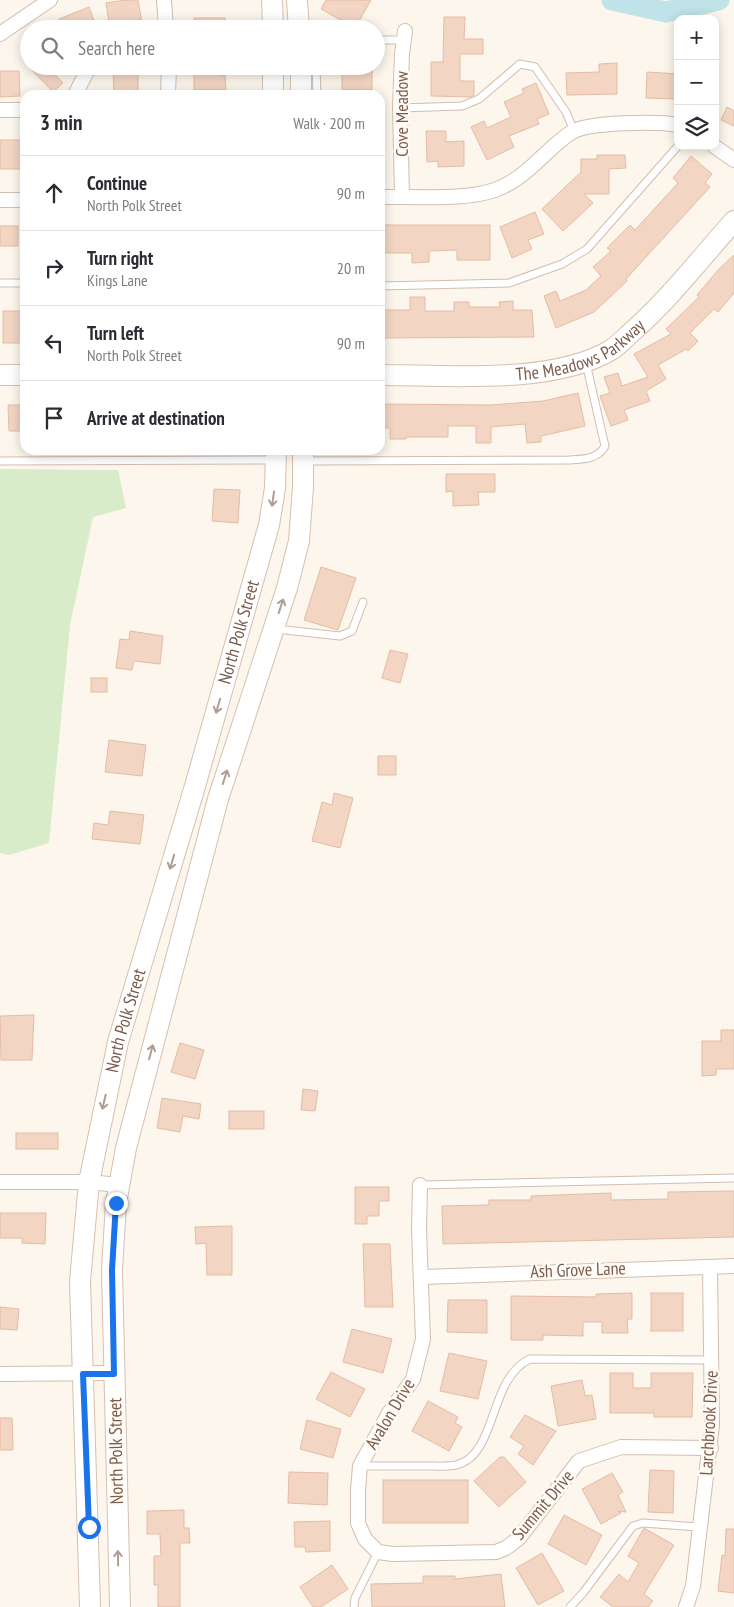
<!DOCTYPE html>
<meta charset="utf-8">
<style>
body{margin:0;font-family:"PT Sans Narrow",sans-serif;background:#f7f7f7;color:#2b2b33}
.controls{position:absolute;right:15px;top:15px;display:grid;overflow:hidden;border-radius:10px;box-shadow:0 2px 12px #0003}
.controls button{width:45px;height:45px;display:grid;place-items:center;padding:0;border:0;border-bottom:1px solid #e1e1e2;background:#fff;color:#2b2b33;font:25px sans-serif}
.stop{position:absolute;width:15px;height:15px;margin:-11px;border:4px solid #1a73e8;border-radius:50%;background:#fff}
.stop.end{background:#1a73e8;border-color:#fff;box-shadow:0 1px 5px #0008}
.list{margin:0;padding:0;list-style:none}
h2{display:flex;justify-content:space-between;align-items:center;height:65px;margin:0;padding:0 20px;font-size:21px}
h2 small{font-size:16px;font-weight:400;color:#7c7c81}
.list li{display:grid;grid-template-columns:32px 1fr auto;gap:15px;align-items:center;box-sizing:border-box;height:75px;padding:0 20px;border-top:1px solid #e1e1e2}
.list b{display:block;font-size:19px;white-space:nowrap}
.list p{margin:0;font-size:16px;white-space:nowrap;color:#7c7c81}
.list em{font-size:16px;font-style:normal;color:#7c7c81}
.icon{flex:none;width:28px;height:28px;fill:none;stroke:currentColor;stroke-width:2;stroke-linecap:round;stroke-linejoin:round}
.map{position:relative;flex:none;width:734px;height:1607px;overflow:hidden}
.search{position:absolute;background:#fff;box-shadow:0 2px 12px #0003;left:20px;top:20px;width:365px;height:55px;display:flex;align-items:center;gap:12px;box-sizing:border-box;padding:0 18px;border-radius:28px;color:#7c7c81;font-size:19px}
.panel{position:absolute;background:#fff;box-shadow:0 2px 12px #0003;left:20px;top:90px;width:365px;height:365px;border-radius:15px}
.map>svg:first-child{display:block}
.green{fill:#d8ecc9}
.lines{fill:none;stroke-linecap:round;stroke-linejoin:round}
.river{stroke:#bfe3e8;stroke-width:21}
.building{fill:#f3d5c3;stroke:#e6bba3}
.lane-casing{stroke:#d1beb0;stroke-width:9}
.street-casing{stroke:#d1beb0;stroke-width:16}
.secondary-casing{stroke:#d6c0b0;stroke-width:22}
.lane{stroke:#fff;stroke-width:7}
.street{stroke:#fff;stroke-width:14}
.secondary{stroke:#fff;stroke-width:20}
.oneway{stroke:#af9d94}
.route{stroke:#1a73e8;stroke-width:6}
.labels{text-anchor:middle;stroke-width:5;stroke-linejoin:round;paint-order:stroke}
.street-label{font-size:18px;fill:#7a5c4d;stroke:#fffaf3}
</style>
<div class="map">
<svg width="734" height="1607" viewBox="0 0 734 1607">
<rect width="100%" height="100%" fill="#fdf6ec"/>
<path class="green" d="M0 469 118 470 126 508 93 517 70 625 49 843 9 855 0 853Z"/>
<g class="lines">
<path class="river" d="M612 0 666 12 719 0"/>
</g>
<g class="building">
<path d="M125 0H138L143 29H128L126 20 109 22 106 3Z"/>
<path d="M326 0H371L355 28 321 9Z"/>
<path d="M89 7 97 29H63L59 19Z"/>
<path d="M444 17H465L464 39H483V54H460V81H474V95L471 97 431 96V62H443Z"/>
<rect x="194" y="18" width="31" height="11"/>
<path d="M617 63V94L567 95 566 73 599 72V64Z"/>
<path d="M28 66H47L63 83 53 92Z"/>
<path d="M194 66H220V75H225L226 90H194Z"/>
<rect x="342" y="66" width="30" height="24"/>
<path d="M113 69H125V74H138V95H114Z"/>
<path d="M0 71H19L20 96 0 97Z"/>
<path d="M647 72 678 74V99L646 98Z"/>
<path d="M536 83 549 114 537 119 539 124 509 136 514 147 487 160 471 127 484 121 487 128 511 117 504 102 524 93 522 89Z"/>
<path d="M727 107 734 111V126L721 120Z"/>
<path d="M426 131H446V142L464 141V166L438 167V161L427 162Z"/>
<rect x="0" y="140" width="25" height="29"/>
<path d="M597 155H625L626 168 609 169V194H584L593 203 563 231 542 209 581 172V159H597Z"/>
<path d="M691 156 712 174 705 183 710 187 626 279 627 281 594 312 556 328 544 296 556 291 560 301 586 290 601 276 593 267 611 251 607 248 630 225 635 230 678 183 673 178Z"/>
<path d="M535 212 544 234 528 240 532 249 512 258 500 227Z"/>
<path d="M380 225H490V260H457V250L429 251V262L412 263V253H380Z"/>
<rect x="0" y="226" width="18" height="20"/>
<path d="M734 255V293L718 312 714 309 690 333 698 341 688 351 686 349 658 365 666 379 646 391 650 401 624 410 628 420 611 426 600 396 610 393 604 377 618 373 622 386 648 377 634 354 671 334 666 329 699 297 697 295 719 269Z"/>
<path d="M410 297H425V311H454V302H469V307H500L499 302 513 301V310H532L534 337 380 338V310H410Z"/>
<rect x="3" y="311" width="22" height="32"/>
<path d="M578 393 585 426 541 436V442L527 443 525 424 491 427V443H476V426H448V437H406V439H390V428H380V404L491 405 543 401Z"/>
<path d="M8 405H25V431H9Z"/>
<path d="M446 474H495V492H478L479 505 453 506V491L446 492Z"/>
<path d="M214 489 240 490 238 523 212 521Z"/>
<path d="M321 567 356 578 338 630 304 620Z"/>
<path d="M130 631 163 636 160 664 134 661 132 670 116 668 120 639 129 640Z"/>
<path d="M390 650 408 654 400 683 382 678Z"/>
<rect x="91" y="678" width="16" height="14"/>
<path d="M109 740 146 745 142 776 105 772Z"/>
<rect x="378" y="756" width="18" height="19"/>
<path d="M334 793 353 798 340 848 312 841 322 802 332 805Z"/>
<path d="M110 811 144 815 140 844 92 839 94 823 108 825Z"/>
<path d="M34 1015 32 1060H1L0 1016Z"/>
<path d="M721 1030H734V1069H716V1075L702 1076V1041H721Z"/>
<path d="M180 1043 204 1050 195 1079 171 1072Z"/>
<path d="M303 1089 318 1091 315 1111 301 1110Z"/>
<path d="M162 1098 201 1104 199 1119 183 1116 180 1132 157 1128Z"/>
<rect x="229" y="1111" width="35" height="18"/>
<rect x="16" y="1133" width="42" height="16"/>
<path d="M355 1187H389V1201H379V1216H367V1224H355Z"/>
<path d="M734 1191V1237L443 1244 442 1206 489 1205V1200H531V1196L611 1193V1200L668 1199V1192Z"/>
<path d="M0 1213H46L45 1244 22 1243V1238H0Z"/>
<path d="M232 1226V1275H207L206 1243 196 1244 195 1227Z"/>
<path d="M363 1244H390L393 1307H365Z"/>
<path d="M632 1293V1319H627L628 1333H602V1322H583V1336L543 1335V1340H511V1296L596 1297V1294Z"/>
<rect x="651" y="1293" width="32" height="38"/>
<path d="M448 1300H487V1333L447 1332Z"/>
<path d="M0 1307 19 1309 17 1330 0 1329Z"/>
<path d="M352 1329 392 1339 383 1373 343 1362Z"/>
<path d="M449 1353 487 1361 478 1399 440 1391Z"/>
<path d="M331 1372 365 1389 350 1417 316 1399Z"/>
<path d="M610 1373H633V1388H651V1373H693L692 1417H654V1413H610Z"/>
<path d="M582 1380 585 1396 592 1395 596 1419 558 1426 551 1386Z"/>
<path d="M428 1401 458 1417 455 1423 462 1427 449 1451 412 1431Z"/>
<path d="M525 1415 556 1431 533 1465 518 1454 524 1446 510 1437Z"/>
<path d="M0 1418H12L13 1450H0Z"/>
<path d="M307 1420 341 1429 333 1458 300 1449Z"/>
<path d="M500 1457H504L526 1482 499 1507 474 1481Z"/>
<path d="M650 1470 674 1471 673 1513 648 1512Z"/>
<path d="M289 1472 328 1473 327 1505 288 1503Z"/>
<path d="M612 1473 623 1492 618 1495 626 1512 618 1511 621 1513 601 1524 582 1489Z"/>
<rect x="383" y="1480" width="85" height="43"/>
<path d="M184 1510V1528H189L190 1543H180V1607H158V1585H154V1556H161L160 1534H147V1511Z"/>
<path d="M564 1515 602 1535 586 1565 548 1544Z"/>
<path d="M330 1521V1551L306 1552 305 1547H295L294 1522Z"/>
<path d="M644 1528 674 1545 644 1594 653 1601 648 1607H613L600 1597 619 1574 628 1582 639 1563 628 1556Z"/>
<path d="M726 1529H734V1593L718 1591 722 1555 725 1556Z"/>
<path d="M542 1553 564 1591 538 1605 516 1568Z"/>
<path d="M332 1565 348 1589 321 1607H313L300 1587Z"/>
<path d="M501 1574 505 1607H372L371 1584 423 1583V1576H455V1579Z"/>
</g>
<g class="lines">
<g class="lane-casing">
<g id="lane">
<path d="M376 40H405"/>
<path d="M316 66 317 95"/>
<path d="M400 108 462 106 479 99 520 64 535 67 566 112 574 131"/>
<path d="M0 283H25"/>
<path d="M380 286 509 283 562 264 587 249 678 146"/>
<path d="M0 461 275 460"/>
<path d="M306 461 568 460C583 459 597 460 605 446L586 363"/>
<path d="M276 629 340 636 352 631 363 602"/>
<path d="M420 1185 734 1178"/>
<path d="M360 1466C382 1466 404 1466 426 1466 435 1466 447 1467 456 1465 498 1455 488 1378 530 1359L712 1360"/>
<path d="M354 1607 355 1598 378 1552"/>
<path d="M570 1607 583 1593 633 1526 643 1523 698 1527"/>
</g>
</g>
<g class="street-casing">
<g id="street">
<path d="M164 0 166 29"/>
<path d="M0 34 50 0"/>
<path d="M75 95 87 71 94 66"/>
<path d="M168 95 169 66"/>
<path d="M0 110H25"/>
<path d="M714 146 734 160"/>
<path d="M402 196 400 108 402 54 405 31"/>
<path d="M380 197C415 196 474 202 504 186 531 173 548 147 572 132 588 122 659 121 678 125"/>
<path d="M0 200H25"/>
<path d="M0 1182H89L119 1185"/>
<path d="M420 1185 419 1229 423 1339 413 1379 389 1413 360 1466 358 1490V1523L365 1539 378 1552 393 1554 496 1552 506 1548 519 1538 579 1461 621 1447 711 1448"/>
<path d="M422 1277 734 1266"/>
<path d="M0 1374 114 1373"/>
<path d="M686 1607 693 1586 712 1425 710 1267"/>
</g>
</g>
<g class="secondary-casing">
<g id="secondary">
<path d="M272 0 273 29"/>
<path d="M297 0 299 29"/>
<path d="M273 66V95"/>
<path d="M301 95V66"/>
<path d="M0 375H25"/>
<path id="s1" d="M380 375C448 375 552 385 611 350 619 345 627 336 634 330 670 298 701 258 734 221"/>
<path id="s2" d="M90 1607 80 1281 89 1182 118 1042 193 793 269 525 275 488 276 450"/>
<path d="M120 1607 112 1270 116 1203 126 1148 218 799 287 588 299 541 303 487V450"/>
</g>
</g>
<use href="#lane" class="lane"/>
<use href="#street" class="street"/>
<use href="#secondary" class="secondary"/>
</g>
<defs><path id="oneway-shaft" d="M-6 0H5M1.5-3L5.5 0L1.5 3" fill="none" stroke-width="1.6" stroke-linecap="round" stroke-linejoin="round" transform="scale(1.25)"/></defs>
<g class="oneway">
<use href="#oneway-shaft" transform="translate(273 499) rotate(98)"/>
<use href="#oneway-shaft" transform="translate(281 606) rotate(-72)"/>
<use href="#oneway-shaft" transform="translate(218 706) rotate(106)"/>
<use href="#oneway-shaft" transform="translate(225 777) rotate(-72)"/>
<use href="#oneway-shaft" transform="translate(172 862) rotate(107)"/>
<use href="#oneway-shaft" transform="translate(151 1052) rotate(-75)"/>
<use href="#oneway-shaft" transform="translate(104 1102) rotate(103)"/>
<use href="#oneway-shaft" transform="translate(118 1558) rotate(-91)"/>
</g>
<g class="lines">
<path class="route" d="M89 1527 83 1374H114L112 1270 116 1203"/>
</g>
<g class="labels">
<g class="street-label">
<text transform="translate(402 114) rotate(-90)" y="6">Cove Meadow</text>
<text dy="6" stroke="none"><textPath href="#s1" startOffset="206">The Meadows Parkway</textPath></text>
<text dy="6" stroke="none"><textPath href="#s2" startOffset="996">North Polk Street</textPath></text>
<text dy="6" stroke="none"><textPath href="#s2" startOffset="591">North Polk Street</textPath></text>
<text transform="translate(578 1270) rotate(-2)" y="6">Ash Grove Lane</text>
<text transform="translate(390 1414) rotate(-59)" y="6">Avalon Drive</text>
<text transform="translate(709 1423) rotate(-87)" y="6">Larchbrook Drive</text>
<text transform="translate(116 1451) rotate(-91)" y="6">North Polk Street</text>
<text transform="translate(543 1505) rotate(-50)" y="6">Summit Drive</text>
</g>
</g>
</svg>
<div class="controls">
<button>+</button>
<button>−</button>
<button><svg class="icon" aria-label="layers" viewBox="0 0 24 24"><path d="M12 4l9 5-9 5-9-5zM3 14l9 5 9-5"/></svg></button>
</div>
<div class="stop" style="left:89px;top:1527px"></div>
<div class="stop end" style="left:116px;top:1203px"></div>
<div class="search"><svg class="icon" aria-label="search" viewBox="0 0 24 24"><circle cx="10" cy="10" r="6"/><path d="M15 15l6 6"/></svg>Search here</div>
<section class="panel">
<h2>3 min<small>Walk · 200 m</small></h2>
<ul class="list">
<li><svg class="icon" aria-label="ahead" viewBox="0 0 24 24"><path d="M12 20V5M6 11l6-6 6 6"/></svg><div><b>Continue</b><p>North Polk Street</p></div><em>90 m</em></li>
<li><svg class="icon" aria-label="right" viewBox="0 0 24 24"><path d="M7 20v-9h11M14 6l5 5-5 5"/></svg><div><b>Turn right</b><p>Kings Lane</p></div><em>20 m</em></li>
<li><svg class="icon" aria-label="left" viewBox="0 0 24 24"><path d="M17 20v-9H6M10 6l-5 5 5 5"/></svg><div><b>Turn left</b><p>North Polk Street</p></div><em>90 m</em></li>
<li><svg class="icon" aria-label="arrive" viewBox="0 0 24 24"><path d="M6 21V4h12l-3 4 3 4H6"/></svg><div><b>Arrive at destination</b></div></li>
</ul>
</section>
</div>
